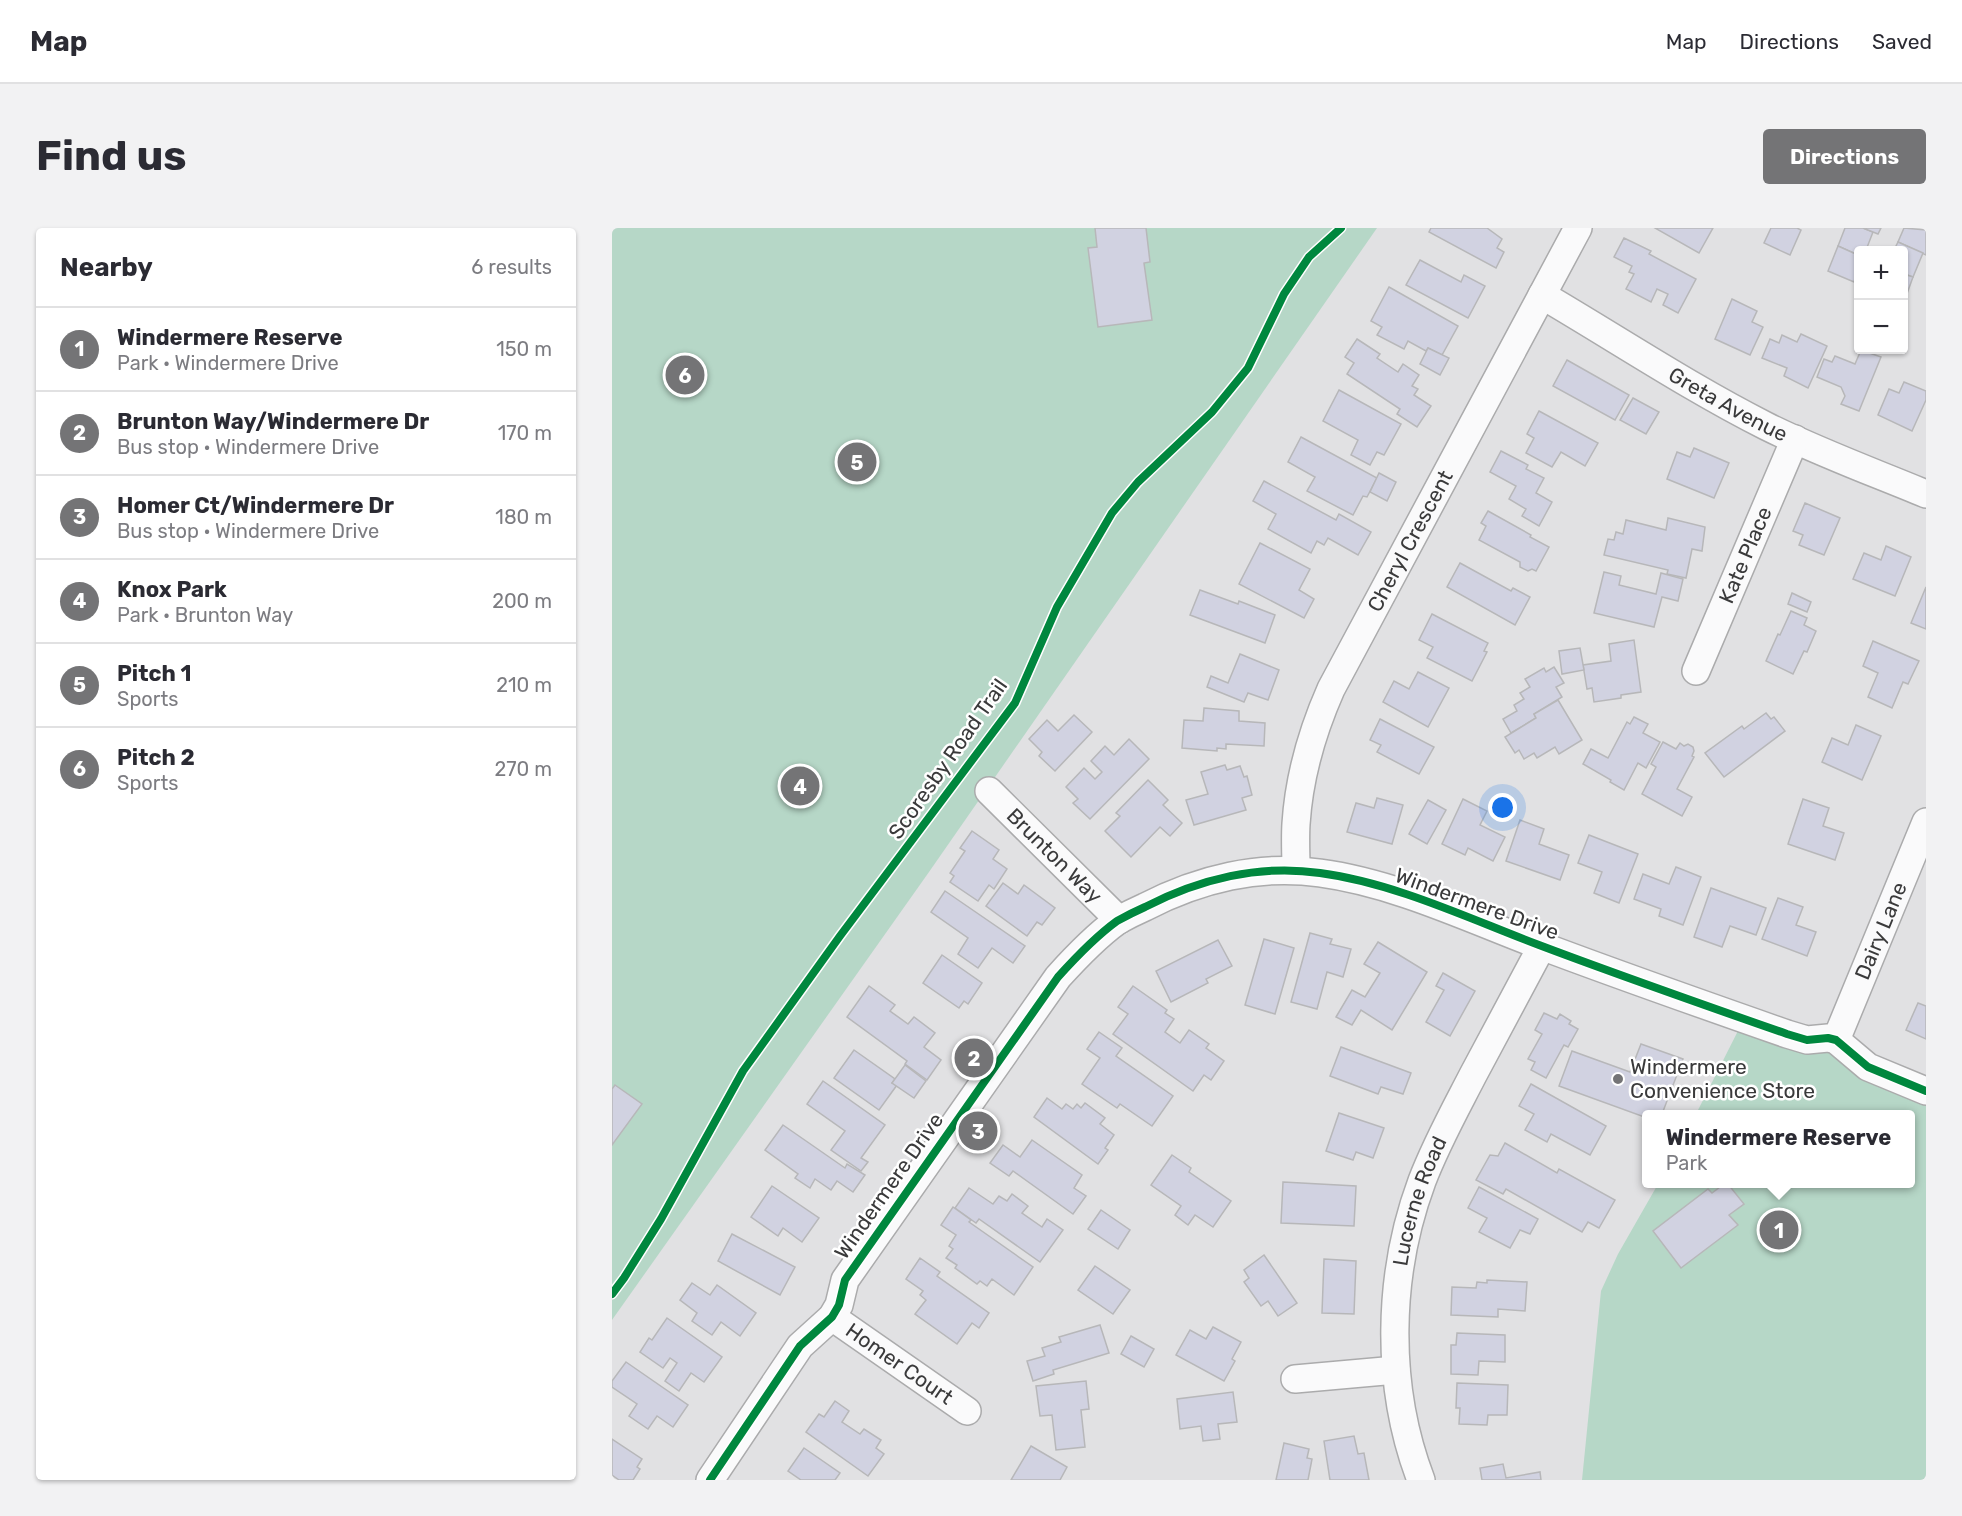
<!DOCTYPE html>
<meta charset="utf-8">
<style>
body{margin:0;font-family:Rubik,sans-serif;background:#f2f2f3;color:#2b2b33}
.controls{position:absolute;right:18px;top:18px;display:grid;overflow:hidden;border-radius:6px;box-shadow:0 2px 4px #0004}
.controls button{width:54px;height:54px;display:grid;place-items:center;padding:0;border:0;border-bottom:2px solid #e1e1e2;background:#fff;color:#2b2b33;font:30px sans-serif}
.you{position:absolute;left:891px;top:580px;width:21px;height:21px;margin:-15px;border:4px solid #fff;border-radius:50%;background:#1a73e8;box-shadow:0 0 0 9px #1a73e833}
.badge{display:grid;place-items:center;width:39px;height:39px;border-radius:50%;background:#747476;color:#fff;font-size:20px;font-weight:700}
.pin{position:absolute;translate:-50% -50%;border:3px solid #fff;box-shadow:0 2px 6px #0006}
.popup{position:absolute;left:1030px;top:882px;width:273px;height:78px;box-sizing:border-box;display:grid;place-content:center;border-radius:6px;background:#fff;filter:drop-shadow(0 2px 4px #0005);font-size:20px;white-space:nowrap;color:#7c7c81}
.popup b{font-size:22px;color:#2b2b33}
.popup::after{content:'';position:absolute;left:50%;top:100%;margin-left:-12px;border:12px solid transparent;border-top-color:#fff}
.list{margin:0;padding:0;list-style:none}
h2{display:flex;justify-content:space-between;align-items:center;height:78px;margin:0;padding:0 24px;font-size:26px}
h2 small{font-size:20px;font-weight:400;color:#7c7c81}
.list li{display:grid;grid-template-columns:39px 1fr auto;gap:18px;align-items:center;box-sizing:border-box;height:84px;padding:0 24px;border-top:2px solid #e1e1e2}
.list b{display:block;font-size:22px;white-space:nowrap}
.list p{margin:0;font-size:20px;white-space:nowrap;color:#7c7c81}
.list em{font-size:20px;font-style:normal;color:#7c7c81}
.map{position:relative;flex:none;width:1314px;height:1252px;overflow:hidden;border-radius:6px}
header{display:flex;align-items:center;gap:36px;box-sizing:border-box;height:84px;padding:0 30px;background:#fff;border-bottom:2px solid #e1e1e2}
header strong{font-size:28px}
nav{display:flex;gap:33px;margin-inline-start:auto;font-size:21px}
.intro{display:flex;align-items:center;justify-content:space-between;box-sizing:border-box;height:144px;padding:0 36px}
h1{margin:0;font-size:42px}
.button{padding:15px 27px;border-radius:6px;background:#747476;color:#fff;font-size:21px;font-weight:700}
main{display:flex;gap:36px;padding:0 36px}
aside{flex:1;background:#fff;border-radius:6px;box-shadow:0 2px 4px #0004}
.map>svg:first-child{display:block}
.green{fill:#b6d7c7}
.building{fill:#d1d2e1;stroke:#b7b7b9;stroke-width:1.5}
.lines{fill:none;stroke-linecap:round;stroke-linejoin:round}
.street-casing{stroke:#ababac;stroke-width:30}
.street{stroke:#fafafb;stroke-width:27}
.cycleway-casing{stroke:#fff;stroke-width:11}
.cycleway{stroke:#00873e;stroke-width:8}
.poi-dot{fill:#747476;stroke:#fff;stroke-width:2}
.labels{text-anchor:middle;stroke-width:5;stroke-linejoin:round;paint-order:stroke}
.street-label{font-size:21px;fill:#3a3a3b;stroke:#fff}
.poi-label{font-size:21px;fill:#3a3a3b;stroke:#fff;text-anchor:start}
</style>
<header>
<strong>Map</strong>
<nav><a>Map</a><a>Directions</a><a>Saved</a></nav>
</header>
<div class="intro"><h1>Find us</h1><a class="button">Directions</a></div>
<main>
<aside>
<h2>Nearby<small>6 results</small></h2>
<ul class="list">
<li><span class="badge">1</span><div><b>Windermere Reserve</b><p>Park · Windermere Drive</p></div><em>150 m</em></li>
<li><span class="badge">2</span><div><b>Brunton Way/Windermere Dr</b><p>Bus stop · Windermere Drive</p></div><em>170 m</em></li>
<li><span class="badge">3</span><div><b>Homer Ct/Windermere Dr</b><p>Bus stop · Windermere Drive</p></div><em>180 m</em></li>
<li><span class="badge">4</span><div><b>Knox Park</b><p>Park · Brunton Way</p></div><em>200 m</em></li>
<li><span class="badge">5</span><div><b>Pitch 1</b><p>Sports</p></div><em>210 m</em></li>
<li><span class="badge">6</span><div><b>Pitch 2</b><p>Sports</p></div><em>270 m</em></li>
</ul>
</aside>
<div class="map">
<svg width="1314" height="1252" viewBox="0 0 1314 1252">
<rect width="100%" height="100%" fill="#e1e1e3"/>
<g class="green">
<path d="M0 0H765L317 644 0 1092Z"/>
<path d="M1132 791 1314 863V1252H970L989 1063 1006 1026 1046 956H1299V886H1084Z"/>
</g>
<g class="building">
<path d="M483 0H534L538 34 532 35 540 92 486 99 476 20 485 19Z"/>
<path d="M819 0H875L890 11 885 20 892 24 884 40 817 4Z"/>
<path d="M1043 0H1101L1087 25Z"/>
<path d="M1159 0H1185L1189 2 1178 27 1152 15Z"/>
<path d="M1233 0H1251L1261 4 1254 22H1246V27L1226 18Z"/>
<path d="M1251 0H1269L1266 6Z"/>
<path d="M1292 0 1314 2V27L1286 14Z"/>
<path d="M1012 10 1039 23 1037 26 1084 51 1066 85 1051 77 1056 66 1045 61 1039 74 1014 61 1022 46 1017 44 1020 38 1002 29Z"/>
<path d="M1286 14 1311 25 1301 49 1292 46V22H1282Z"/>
<path d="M1226 18 1246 27V41L1242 54 1216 43Z"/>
<path d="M808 32 849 54 852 47 873 58 856 90 794 57Z"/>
<path d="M1292 46 1301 49 1292 74Z"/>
<path d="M777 59 846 98 830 127 816 120 814 123 796 113 792 121 765 107 770 99 759 93Z"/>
<path d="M1120 71 1145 83 1140 94 1151 99 1138 127 1103 111Z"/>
<path d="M1189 106 1215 118 1196 160 1172 148 1175 140 1150 130 1158 111 1167 115 1170 107 1185 114Z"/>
<path d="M745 111 768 126 765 130 786 144 791 136 807 147 800 158 806 161 802 167 819 178 805 199 785 186 788 181 735 146 742 135 733 129Z"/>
<path d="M816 120 837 130 828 147 808 136Z"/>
<path d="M1249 122 1269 129 1247 183 1229 176 1233 168 1229 159 1205 149 1212 131 1220 134 1223 128 1243 136Z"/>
<path d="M955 132 1017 167 1003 192 941 158Z"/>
<path d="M1292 154 1314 163V172L1300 203 1266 187 1277 161 1287 165Z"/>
<path d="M727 162 789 196 772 227 765 224 758 237 739 227 746 212 711 193Z"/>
<path d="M1021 170 1047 184 1034 206 1008 192Z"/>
<path d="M927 183 986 215 973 238 949 224 940 239 914 225 922 210 915 206Z"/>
<path d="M689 209 765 250 755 269 751 268 741 287 695 263 703 249 676 234Z"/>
<path d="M1082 220 1117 235 1102 270 1055 251 1065 224 1078 229Z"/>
<path d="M889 223 916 237 914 241 932 250 924 265 940 274 927 298 910 288 914 281 897 271 904 258 878 244Z"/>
<path d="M767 245 784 254 775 273 758 264Z"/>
<path d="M652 253 724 292 727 286 759 304 746 327 716 310 712 317 705 313 699 325 656 301 664 286 641 273Z"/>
<path d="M1193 275 1228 290 1212 327 1187 317 1191 307 1181 303Z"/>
<path d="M876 283 919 307 918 309 937 319 924 343 920 341 916 343 908 339V334L867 312 874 298 869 295Z"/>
<path d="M1056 290 1093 299 1090 323 1080 321 1074 350 1055 346 1056 342 992 327 996 311 1002 312 1004 304 1011 306 1014 292 1054 302Z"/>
<path d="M648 315 698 341 687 362 702 371 692 390 627 356Z"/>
<path d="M1274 318 1299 329 1283 368 1241 351 1252 325 1269 332Z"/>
<path d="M848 335 899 363 901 360 918 369 903 397 835 359Z"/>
<path d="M992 344 1009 348 1007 357 1044 366 1049 345 1071 351 1066 373 1050 369 1042 399 982 385Z"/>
<path d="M1314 359V401L1299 395Z"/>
<path d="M588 362 626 376 627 373 663 387 653 415 578 387Z"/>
<path d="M1180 365 1199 374 1195 384 1176 376Z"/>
<path d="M1179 383 1195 390 1192 397 1204 403 1195 424 1192 423 1181 446 1154 433 1166 406 1168 407Z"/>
<path d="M820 386 876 415 872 423 875 424 860 453 815 430 821 419 807 412Z"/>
<path d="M1022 412 1029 464 1009 467V470L982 474 980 460 975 461 971 437 999 433 997 416Z"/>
<path d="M1261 413 1307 433 1296 456 1291 454 1280 480 1256 469 1266 445 1251 438Z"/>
<path d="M968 420 972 442 950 446 947 423Z"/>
<path d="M628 426 667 442 656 472 636 465 632 474 595 459 599 448 616 455Z"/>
<path d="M942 439 952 455 944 459 950 469 922 486 924 490 899 505 891 491 905 483 902 477 912 471 908 465 918 459 913 451 932 440 934 444Z"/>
<path d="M806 444 837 460 816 499 771 474 782 453 797 461Z"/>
<path d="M946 472 970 512 947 526 943 519 925 530 922 525 912 531 907 522 903 525 893 509 924 490 922 486Z"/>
<path d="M592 480 627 483V493L653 495 652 518 614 516V521L605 520V523L570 520 572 492 591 493Z"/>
<path d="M1154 485 1159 491 1162 489 1173 503 1112 549 1093 525 1130 498 1132 501Z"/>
<path d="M462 487 480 504 443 543 427 528 430 524 417 511 435 492 446 503Z"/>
<path d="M1022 489 1036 496 1031 505 1048 514 1034 540 1026 535 1012 562 998 554 999 552 971 536 979 521 996 530 1015 494 1018 496Z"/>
<path d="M768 491 822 519 807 546 765 524 769 517 758 512Z"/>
<path d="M1244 497 1269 508 1250 552 1210 534 1220 510 1236 517Z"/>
<path d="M517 511 537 531 478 591 461 575 466 571 454 559 472 540 483 551 490 544 479 533 493 518 502 527Z"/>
<path d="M1051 514 1064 521 1068 515 1072 518 1076 516 1081 519 1082 523 1080 528 1082 529 1065 561 1080 569 1070 588 1030 566 1044 539 1039 536Z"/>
<path d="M613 537 615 542 628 538 632 549 635 548 640 567 630 570 634 582 582 597 574 572 596 566 589 544Z"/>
<path d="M536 552 556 572 551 577 570 595 558 608 548 599 519 629 493 603 508 588 504 585Z"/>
<path d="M765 570 791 577 780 616 735 604 744 575 762 580Z"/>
<path d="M851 571 875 583 868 597 893 609 881 633 856 620 853 627 830 616Z"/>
<path d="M1191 571 1217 580 1211 598 1232 605 1223 632 1176 616Z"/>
<path d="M816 572 834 582 815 616 797 606Z"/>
<path d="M908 592 932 601 927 616 957 627 948 652 894 633Z"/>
<path d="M360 603 387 622 381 631 395 641 382 661 377 657 366 673 338 654 342 648 338 645 353 623 348 620Z"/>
<path d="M977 607 1026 626 1007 675 982 665 990 644 966 635Z"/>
<path d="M1064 639 1089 649 1071 697 1047 688 1049 681 1022 671 1031 646 1057 656Z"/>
<path d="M391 655 406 666 412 657 443 680 430 697 425 694 415 708 374 678Z"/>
<path d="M1099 660 1154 680 1144 707 1118 698 1110 719 1082 709Z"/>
<path d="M333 663 413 718 401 735 380 720 366 740 346 726 356 710 319 684Z"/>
<path d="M1166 670 1191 679 1184 697 1204 704 1195 728 1150 711Z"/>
<path d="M698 705 720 711 718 716 739 721 731 749 715 744 705 781 679 774Z"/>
<path d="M652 711 682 720 663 786 633 777Z"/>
<path d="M606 712 620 738 594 751 596 755 559 774 544 743Z"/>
<path d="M766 714 815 744 780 802 749 782 740 797 724 789 740 762 753 769 768 745 752 736Z"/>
<path d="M330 727 370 755 356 776 352 773 347 780 311 755Z"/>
<path d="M831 745 863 763 838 808 814 794 832 762 824 758Z"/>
<path d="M257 758 283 777 278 783 296 796 302 789 323 805 312 819 329 832 315 852 293 836 295 833 235 789Z"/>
<path d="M521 758 555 782 553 785 562 791 553 804 568 815 577 802 597 816 594 820 612 833 599 852 592 847 581 863 501 806 516 786 506 779Z"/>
<path d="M1306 775 1314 778V811L1294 802Z"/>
<path d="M932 785 945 791 948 786 959 793 957 796 966 801 956 819 952 817 934 850 919 842 923 834 916 831 930 806 923 802Z"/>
<path d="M487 804 510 820 504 828 561 868 540 898 508 876 505 880 470 856 488 830 475 821Z"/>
<path d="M1029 816 1071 831 1050 886H1035V890L947 858 960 823 1018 844Z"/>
<path d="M729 819 799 845 791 866 769 859 766 866 718 848Z"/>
<path d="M242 822 283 851 280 855 285 857 267 882 222 850Z"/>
<path d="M293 837 314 853 302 870 280 855Z"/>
<path d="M211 853 273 897 249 930 256 934 249 943 219 922 233 903 195 876Z"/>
<path d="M919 856 994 898 978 927 939 906 935 914 913 902 922 886 907 878Z"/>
<path d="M3 857 30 876 0 917V861Z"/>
<path d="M435 870 450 881 454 876 461 881 465 876 469 880 473 875 493 890 488 896 502 907 493 920 496 922 486 936 422 889Z"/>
<path d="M727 885 772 900 761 930 744 924 741 932 714 923Z"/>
<path d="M171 897 233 940 235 936 253 947 241 964 225 953 219 962 203 951 198 960 183 950 186 946 153 922Z"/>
<path d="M420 912 470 947 462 960 474 968 461 986 401 943 397 948 378 935 391 917 408 929Z"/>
<path d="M893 915 945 945 947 941 1003 972 987 1000 976 994 970 1004 894 961 891 966 864 952 878 927 886 928Z"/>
<path d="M560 927 579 940 577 944 619 973 601 999 583 987 576 997 563 987 569 978 539 957Z"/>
<path d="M671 954 744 958 742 998 669 995Z"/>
<path d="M1112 956H1116L1132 976 1117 987 1126 997 1069 1040 1041 1003 1096 961 1100 965Z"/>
<path d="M160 958 207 990 190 1014 171 1000 166 1008 139 989Z"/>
<path d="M867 959 926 991 918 1006 908 1002 898 1020 867 1004 875 990 856 980Z"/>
<path d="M357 960 381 976 387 968 395 973 400 966 416 978 410 985 430 999 435 991 451 1002 428 1034 367 991 364 995 343 980Z"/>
<path d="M341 979 359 992 357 994 421 1039 402 1067 380 1051 375 1058 368 1053 365 1056 343 1040 345 1037 334 1030 341 1021 337 1018 344 1007 329 997Z"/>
<path d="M489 982 518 1002 506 1021 476 1001Z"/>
<path d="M120 1006 183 1039 168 1067 106 1033Z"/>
<path d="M652 1027 685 1075 666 1088 656 1073 649 1078 632 1054 637 1050 632 1042Z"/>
<path d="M308 1030 328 1044 325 1048 377 1085 367 1100 360 1095 345 1116 303 1086 314 1072 308 1067 311 1063 294 1051Z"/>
<path d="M712 1031 744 1033 742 1086 710 1085Z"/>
<path d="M483 1038 518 1062 501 1086 466 1062Z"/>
<path d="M875 1052 915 1054 913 1083 886 1081V1089L839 1087 840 1059 864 1060 865 1054 875 1055Z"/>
<path d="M80 1055 98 1067 105 1057 144 1085 128 1108 109 1094 100 1107 80 1093 85 1085 68 1072Z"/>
<path d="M55 1090 110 1129 92 1154 79 1145 67 1163 53 1153 65 1135 58 1130 51 1140 28 1124 37 1110 40 1112Z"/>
<path d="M488 1097 497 1125 441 1142 442 1146 421 1153 415 1133 433 1128 430 1120 449 1114 447 1109Z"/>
<path d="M601 1099 629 1114 620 1131 623 1133 612 1153 564 1127 578 1102 594 1111Z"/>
<path d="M845 1105 893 1107V1134L867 1133 866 1147 839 1146V1117H844Z"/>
<path d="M519 1108 542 1121 532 1139 509 1126Z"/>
<path d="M14 1134 76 1177 61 1199 45 1188 36 1201 17 1188 25 1176 0 1159V1153Z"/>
<path d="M474 1153 477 1181 469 1182 473 1219 444 1222 440 1187 428 1188 424 1158Z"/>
<path d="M845 1155 896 1157 895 1187H876L875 1197 847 1196 848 1180H844Z"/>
<path d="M621 1164 625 1194 606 1196 608 1211 591 1213 589 1198 568 1201 565 1171Z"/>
<path d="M223 1173 237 1183 230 1194 248 1206 252 1201 269 1212 264 1220 272 1226 256 1248 194 1204 207 1186 212 1189Z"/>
<path d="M742 1208 746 1226 752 1225 757 1252H718L712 1213Z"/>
<path d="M0 1211 30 1231 25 1239 28 1241 21 1252H7L0 1247Z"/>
<path d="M672 1215 697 1221 695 1230 700 1231 696 1252H664Z"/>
<path d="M419 1218 455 1239 448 1252H399Z"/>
<path d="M192 1220 228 1245 223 1252H189L176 1243Z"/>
<path d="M891 1236 894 1250 928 1244 929 1252H870L868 1240Z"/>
</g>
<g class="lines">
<g class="street-casing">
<g id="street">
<path id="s1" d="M930 67C1005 111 1077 159 1154 198 1206 224 1261 244 1314 266"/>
<path id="s2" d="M1084 443 1183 211"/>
<path id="s3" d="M377 563 507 692"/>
<path id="s4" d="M684 642C684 627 683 611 684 596 687 549 700 504 719 461L966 0"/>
<path id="s5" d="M1224 812 1314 594"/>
<path id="s6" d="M220 1089 355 1183"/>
<path d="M683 1151 784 1142"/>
<path d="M98 1252 188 1118 220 1089 227 1077 233 1052 446 749C464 729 483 709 505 693 514 688 524 683 533 679 587 651 648 636 708 645 783 655 858 691 927 717 1009 748 1092 777 1175 806L1195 812 1216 810 1224 812 1256 839 1314 863"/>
<path id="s7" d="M809 1252C773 1158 775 1047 810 953 824 916 843 882 861 847 884 804 907 761 930 718"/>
</g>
</g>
<use href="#street" class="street"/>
<g class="cycleway-casing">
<g id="cycleway">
<path d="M0 1066 12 1050 49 991 131 843 228 708 403 475 445 379 500 285 526 254 600 184 636 140 672 66 697 29 729 0"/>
<path d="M98 1252 188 1118 220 1089 227 1077 233 1052 446 749C464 729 483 709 505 693 514 688 524 683 533 679 587 651 648 636 708 645 783 655 858 691 927 717 1009 748 1092 777 1175 806L1195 812 1216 810 1224 812 1256 839 1314 863"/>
</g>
</g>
<use href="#cycleway" class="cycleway"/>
</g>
<circle class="poi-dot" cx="1006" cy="851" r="6"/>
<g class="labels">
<g class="street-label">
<text dy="7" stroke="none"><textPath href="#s1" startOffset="216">Greta Avenue</textPath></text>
<text dy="7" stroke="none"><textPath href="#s4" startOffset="354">Cheryl Crescent</textPath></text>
<text dy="7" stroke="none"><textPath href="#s2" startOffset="126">Kate Place</textPath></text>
<text transform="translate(336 531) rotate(-55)" y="7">Scoresby Road Trail</text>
<text dy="7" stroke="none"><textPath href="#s3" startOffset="92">Brunton Way</textPath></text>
<text transform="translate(865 676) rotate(20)" y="7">Windermere Drive</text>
<text dy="7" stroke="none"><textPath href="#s5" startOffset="118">Dairy Lane</textPath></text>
<text transform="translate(277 958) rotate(-55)" y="7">Windermere Drive</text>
<text dy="7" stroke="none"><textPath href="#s7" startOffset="285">Lucerne Road</textPath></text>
<text dy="7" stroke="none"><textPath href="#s6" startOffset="82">Homer Court</textPath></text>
</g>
<g class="poi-label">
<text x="1018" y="846">Windermere<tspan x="1018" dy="24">Convenience Store</tspan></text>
</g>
</g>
</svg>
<div class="controls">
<button>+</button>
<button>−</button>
</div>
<div class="you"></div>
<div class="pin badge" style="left:1167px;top:1002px">1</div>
<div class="popup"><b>Windermere Reserve</b>Park</div>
<div class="pin badge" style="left:362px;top:830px">2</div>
<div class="pin badge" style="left:366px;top:903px">3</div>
<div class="pin badge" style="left:188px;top:558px">4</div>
<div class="pin badge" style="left:245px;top:234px">5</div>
<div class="pin badge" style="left:73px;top:147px">6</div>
</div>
</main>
